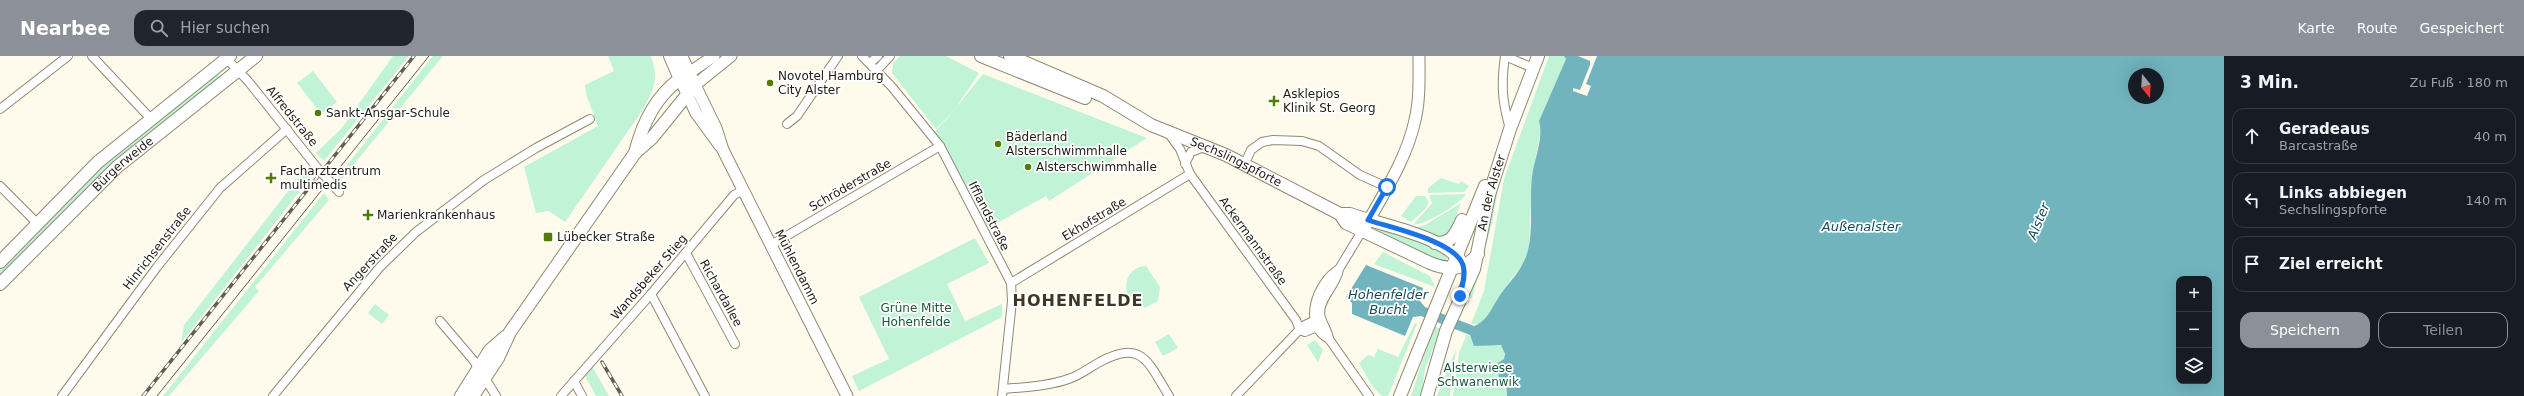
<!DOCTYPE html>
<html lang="de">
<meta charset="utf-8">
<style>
body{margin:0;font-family:"DejaVu Sans",sans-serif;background:#20242c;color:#f1f3f6}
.controls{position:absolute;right:12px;bottom:12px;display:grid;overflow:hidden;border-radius:8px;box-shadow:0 4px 16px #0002}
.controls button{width:36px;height:36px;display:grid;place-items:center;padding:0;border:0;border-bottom:1px solid #363941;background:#171b24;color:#f1f3f6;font:20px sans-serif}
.compass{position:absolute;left:2128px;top:12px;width:36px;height:36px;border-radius:50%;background:#171b24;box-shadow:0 4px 16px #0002;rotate:162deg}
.stop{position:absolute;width:12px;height:12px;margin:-9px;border:3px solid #1a73e8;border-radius:50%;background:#fff}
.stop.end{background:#1a73e8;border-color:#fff;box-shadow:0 1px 4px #0008}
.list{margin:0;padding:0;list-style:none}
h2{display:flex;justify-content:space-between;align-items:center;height:52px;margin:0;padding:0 16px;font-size:17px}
h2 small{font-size:13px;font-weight:400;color:#9ea1a6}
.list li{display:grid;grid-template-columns:26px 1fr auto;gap:12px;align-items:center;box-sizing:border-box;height:56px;margin:0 8px 8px;padding:0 8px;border:1px solid #363941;border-radius:12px}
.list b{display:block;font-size:15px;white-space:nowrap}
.list p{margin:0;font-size:13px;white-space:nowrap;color:#9ea1a6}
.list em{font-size:13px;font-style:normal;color:#9ea1a6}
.actions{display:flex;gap:8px;padding:12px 16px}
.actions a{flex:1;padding:9px 0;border:1px solid #8c9099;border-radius:12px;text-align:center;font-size:14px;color:#8c9099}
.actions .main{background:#8c9099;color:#fff}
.icon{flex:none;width:22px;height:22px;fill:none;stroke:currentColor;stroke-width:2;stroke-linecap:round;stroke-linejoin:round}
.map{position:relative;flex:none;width:2224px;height:340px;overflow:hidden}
header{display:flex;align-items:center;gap:24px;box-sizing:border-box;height:56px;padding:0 20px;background:#8c9099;color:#fff}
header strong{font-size:19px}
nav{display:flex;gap:22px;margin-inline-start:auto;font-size:14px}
.search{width:280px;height:36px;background:#20242c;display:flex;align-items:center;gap:10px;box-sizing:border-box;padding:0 14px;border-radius:12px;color:#9ea1a6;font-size:15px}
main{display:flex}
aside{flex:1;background:#171b24}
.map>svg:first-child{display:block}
.green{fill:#c1f3d7}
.water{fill:#72b4be;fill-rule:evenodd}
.pier{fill:#fffbec}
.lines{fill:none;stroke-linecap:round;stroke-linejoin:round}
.street-casing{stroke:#8f8972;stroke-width:10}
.secondary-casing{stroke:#8f8972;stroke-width:13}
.primary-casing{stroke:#8f8972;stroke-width:14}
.street{stroke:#fff;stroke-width:8}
.secondary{stroke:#fff;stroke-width:11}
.primary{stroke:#fff;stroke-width:12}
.tram{stroke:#615e53;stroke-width:1}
.rail-casing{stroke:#615e53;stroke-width:3.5}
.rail{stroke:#fff;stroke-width:2;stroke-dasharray:6;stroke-linecap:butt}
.street-bridge-casing{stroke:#8f8972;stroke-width:10;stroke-linecap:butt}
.street-bridge{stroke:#fff;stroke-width:8}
.route{stroke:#1a73e8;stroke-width:5}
.poi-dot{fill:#517d01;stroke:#fff;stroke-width:1.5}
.labels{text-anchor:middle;stroke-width:3.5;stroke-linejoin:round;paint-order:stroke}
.poi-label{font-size:12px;fill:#1e1c13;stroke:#fff;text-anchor:start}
.street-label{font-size:12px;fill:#1e1c13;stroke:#fff}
.park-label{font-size:12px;fill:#19583c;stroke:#fff}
.water-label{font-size:13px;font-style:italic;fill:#134e56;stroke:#fff}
.district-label{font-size:16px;font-weight:bold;letter-spacing:1px;fill:#3d3824;stroke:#fff}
</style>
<header>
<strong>Nearbee</strong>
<div class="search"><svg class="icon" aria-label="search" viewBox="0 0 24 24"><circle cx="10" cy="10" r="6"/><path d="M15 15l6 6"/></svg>Hier suchen</div>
<nav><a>Karte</a><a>Route</a><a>Gespeichert</a></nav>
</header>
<main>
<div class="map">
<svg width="2224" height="340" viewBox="0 0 2224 340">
<rect width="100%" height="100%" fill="#fffbec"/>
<g class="green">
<path d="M393 0H409L324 105 316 97 341 73Z"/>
<path d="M433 0H443L340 125 337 122Z"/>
<path d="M608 0H651C659 25 655 29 644 52L565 166 549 155 536 157 524 111 598 70 586 38 585 29 614 15Z"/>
<path d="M900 0H946L979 17 955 53 936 73 892 17 893 7Z"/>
<path d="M1549 0H1564L1566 3 1539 65 1541 74 1532 120 1529 191 1525 205 1498 241 1488 261 1480 268H1471L1484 235 1504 123Z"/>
<path d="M313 15 337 46 321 58 297 27Z"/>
<path d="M217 17 221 22 0 223V213L115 99Z"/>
<path d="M983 18 1147 82 1049 145 1046 140 988 172 973 141 934 77 955 53Z"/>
<path d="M306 112 310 122 181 287 184 269Z"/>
<path d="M1501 117 1492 167 1472 242 1467 241 1489 153Z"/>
<path d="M1441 122 1459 128 1461 125 1469 130 1464 136 1428 137V132Z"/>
<path d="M324 137 329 144 255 231 259 235 169 340H163Z"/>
<path d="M1466 138C1459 149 1426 168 1413 169L1432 147 1429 139Z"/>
<path d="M1416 140H1425L1429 146 1426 152 1411 166 1401 160Z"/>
<path d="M1461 147 1450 174 1451 178 1441 181 1413 172 1425 169Z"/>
<path d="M1380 174 1435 190 1448 199 1446 206 1443 207 1379 177Z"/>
<path d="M975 182 989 207 947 228 965 265 1002 248V261L859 335 852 320 889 303 859 241Z"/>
<path d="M1383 196 1430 220 1435 231 1374 208Z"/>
<path d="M1146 210 1160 231 1158 245 1145 252 1129 243C1122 228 1128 211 1146 210Z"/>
<path d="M375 248 389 259 382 268 368 257Z"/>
<path d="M1415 267 1417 268 1388 340H1382L1372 330 1359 307 1368 299 1374 301 1378 293 1398 301Z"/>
<path d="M1434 270 1441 273 1425 313 1421 340H1411Z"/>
<path d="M1169 278 1178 292 1163 300 1155 286Z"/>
<path d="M1467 278 1473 283 1474 289 1496 287 1503 291 1505 301 1499 307 1507 340H1453L1459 297Z"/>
<path d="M1315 284 1323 294 1318 306 1307 289Z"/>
<path d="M1456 293 1450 340H1437Z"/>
<path d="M592 310 609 340H596L584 318Z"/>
</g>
<path class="water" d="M1564 0H2224V340H1507L1506 329 1499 324 1498 307 1504 303 1505 298 1501 289 1474 290 1470 279 1421 260 1413 261 1405 280 1352 258V247L1346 241 1366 209 1423 232 1420 245 1425 251 1474 270C1487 265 1490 255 1498 242 1506 229 1518 219 1524 205 1535 185 1529 145 1532 121 1534 102 1544 83 1539 65L1566 3ZM2134 18H2158V42H2134ZM2179 223H2209V325H2179Z"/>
<path class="pier" d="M1578 0H1597L1586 28 1591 30 1587 40 1573 35V32L1580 34 1590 9V5Z"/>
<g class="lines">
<g class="street-casing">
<g id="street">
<path d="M92 0 151 63"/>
<path d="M224 0 248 25 319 114"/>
<path d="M862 0 892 31 940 90 1011 227 1012 245 1002 340"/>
<path d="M1505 0C1501 29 1502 45 1510 73"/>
<path d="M1505 0 1533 12"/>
<path d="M870 7 878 0"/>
<path d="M877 14 890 0"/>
<path d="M0 53 68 0"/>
<path d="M787 68 797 60 838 0"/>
<path d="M1169 78 1180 93 1190 118 1296 264 1300 274"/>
<path d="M1185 108 1191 96 1204 91"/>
<path d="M1244 109 1251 94 1262 86 1273 84 1302 85 1319 90 1360 119 1387 131"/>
<path d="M332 128 339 136"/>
<path d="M0 130 37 167"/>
<path d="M771 189 940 90"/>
<path d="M686 197 735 288"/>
<path d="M1339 213C1317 226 1301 269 1329 283L1369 340"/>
<path d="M1011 227 1190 118"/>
<path d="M651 238 705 340"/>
<path d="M440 265 474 305 496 340"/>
<path d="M1300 274 1305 276 1322 269"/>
<path d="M1329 283C1328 274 1321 267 1320 257 1320 241 1337 229 1339 213L1362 175"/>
<path d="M574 325 582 340"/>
<path d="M1004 333C1025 331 1051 330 1071 322 1080 319 1089 312 1098 307 1142 282 1148 306 1169 340"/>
<path d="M62 340 157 211 220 132 287 73"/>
<path d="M273 340 380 211 416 176 484 124 536 92 590 63"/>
<path d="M561 340 651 238 734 139 743 134"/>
<path d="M1236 340 1303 270 1319 262"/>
</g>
</g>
<g class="secondary-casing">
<g id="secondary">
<path d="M714 0 680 23 696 57 720 90"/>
<path d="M731 0 695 29 716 72 723 94 847 340"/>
<path d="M1365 171C1384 137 1407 102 1415 64 1420 43 1419 21 1419 0"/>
</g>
</g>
<g class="primary-casing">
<g id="primary">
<path d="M981 0 1085 42"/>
<path id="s1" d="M1010 0 1103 40 1151 69 1226 99 1340 158 1346 167 1430 207C1447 214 1465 215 1478 198"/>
<path d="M635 97C642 69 656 40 680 23L670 0"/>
<path d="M1340 158H1350C1381 169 1440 179 1460 204"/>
<path d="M1435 187C1452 188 1456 177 1462 164"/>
<path d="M0 206 98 106 230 0"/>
<path id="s2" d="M0 228 117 111 256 0"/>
<path d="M461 340 490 294 505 281"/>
<path d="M473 340 498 302 510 276 635 97 652 82 695 29 681 0"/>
<path d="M1400 340 1485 130"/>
<path id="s3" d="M1427 340 1446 275 1474 213 1489 139 1510 73 1538 0"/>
</g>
</g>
<use href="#street" class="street"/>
<use href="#secondary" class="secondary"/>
<use href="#primary" class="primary"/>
<path class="tram" d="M157 340 429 0"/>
<g class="rail-casing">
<g id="rail">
<path d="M602 306 622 340"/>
<path d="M143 340 414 0"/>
</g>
</g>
<use href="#rail" class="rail"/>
<g class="street-bridge-casing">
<path id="street-bridge" d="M319 114 332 128"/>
</g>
<use href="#street-bridge" class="street-bridge"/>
</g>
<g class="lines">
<path class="route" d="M1387 131 1368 164C1391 172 1455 185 1463 209 1466 219 1462 230 1460 240"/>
</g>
<g class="poi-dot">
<circle cx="770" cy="27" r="4"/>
<path d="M1272 39h4v4h4v4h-4v4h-4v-4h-4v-4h4z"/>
<circle cx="318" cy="57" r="4"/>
<circle cx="998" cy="88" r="4"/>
<circle cx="1028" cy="111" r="4"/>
<path d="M269 116h4v4h4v4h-4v4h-4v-4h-4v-4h4z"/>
<path d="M366 153h4v4h4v4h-4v4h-4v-4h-4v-4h4z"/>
<rect x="543" y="176" width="10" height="10" rx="2"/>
</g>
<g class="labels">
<g class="poi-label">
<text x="778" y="24">Novotel Hamburg<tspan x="778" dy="14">City Alster</tspan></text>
<text x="1283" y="42">Asklepios<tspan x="1283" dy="14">Klinik St. Georg</tspan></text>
<text x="326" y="61">Sankt-Ansgar-Schule</text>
<text x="1006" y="85">Bäderland<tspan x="1006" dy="14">Alsterschwimmhalle</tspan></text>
<text x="1036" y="115">Alsterschwimmhalle</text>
<text x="280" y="119">Facharztzentrum<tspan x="280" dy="14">multimedis</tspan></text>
<text x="377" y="163">Marienkrankenhaus</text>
<text x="557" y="185">Lübecker Straße</text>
</g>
<g class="street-label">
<text transform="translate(292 60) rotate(51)" y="4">Alfredstraße</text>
<text dy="4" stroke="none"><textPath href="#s1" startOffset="250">Sechslingspforte</textPath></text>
<text dy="4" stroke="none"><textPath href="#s2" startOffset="172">Bürgerweide</textPath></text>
<text transform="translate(850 129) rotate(-30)" y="4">Schröderstraße</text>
<text dy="4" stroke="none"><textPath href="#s3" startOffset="214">An der Alster</textPath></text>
<text transform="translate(989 160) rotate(63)" y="4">Ifflandstraße</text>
<text transform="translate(1094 163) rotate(-31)" y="4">Ekhofstraße</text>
<text transform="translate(1253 185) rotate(54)" y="4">Ackermannstraße</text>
<text transform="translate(157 192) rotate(-52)" y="4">Hinrichsenstraße</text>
<text transform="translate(370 206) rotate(-47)" y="4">Angerstraße</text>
<text transform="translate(797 211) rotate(63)" y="4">Mühlendamm</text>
<text transform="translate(649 221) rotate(-49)" y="4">Wandsbeker Stieg</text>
<text transform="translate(721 237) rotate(61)" y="4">Richardallee</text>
</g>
<g class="park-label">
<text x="916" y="256">Grüne Mitte<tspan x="916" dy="14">Hohenfelde</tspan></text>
<text x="1478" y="316">Alsterwiese<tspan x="1478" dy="14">Schwanenwik</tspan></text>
</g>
<g class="water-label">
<text transform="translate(2038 165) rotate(-68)" y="5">Alster</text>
<text x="1861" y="175">Außenalster</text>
<text x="1388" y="243">Hohenfelder<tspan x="1388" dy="15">Bucht</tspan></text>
</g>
<g class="district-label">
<text x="1078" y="250">HOHENFELDE</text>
</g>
</g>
</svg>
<div class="controls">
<button>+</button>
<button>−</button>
<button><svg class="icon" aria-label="layers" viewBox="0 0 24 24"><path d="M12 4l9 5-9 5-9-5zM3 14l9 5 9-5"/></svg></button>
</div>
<svg class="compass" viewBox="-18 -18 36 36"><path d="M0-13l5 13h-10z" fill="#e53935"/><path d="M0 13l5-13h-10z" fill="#9ea1a6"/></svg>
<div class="stop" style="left:1387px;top:131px"></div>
<div class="stop end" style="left:1460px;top:240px"></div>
</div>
<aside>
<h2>3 Min.<small>Zu Fuß · 180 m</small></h2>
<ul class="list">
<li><svg class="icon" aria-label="ahead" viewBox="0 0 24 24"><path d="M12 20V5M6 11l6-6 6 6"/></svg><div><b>Geradeaus</b><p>Barcastraße</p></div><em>40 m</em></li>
<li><svg class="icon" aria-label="left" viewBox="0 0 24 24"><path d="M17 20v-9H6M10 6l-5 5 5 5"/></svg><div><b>Links abbiegen</b><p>Sechslingspforte</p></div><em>140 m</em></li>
<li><svg class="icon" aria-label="arrive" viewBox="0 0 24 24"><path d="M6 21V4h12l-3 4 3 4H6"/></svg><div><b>Ziel erreicht</b></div></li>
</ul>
<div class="actions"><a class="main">Speichern</a><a>Teilen</a></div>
</aside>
</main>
